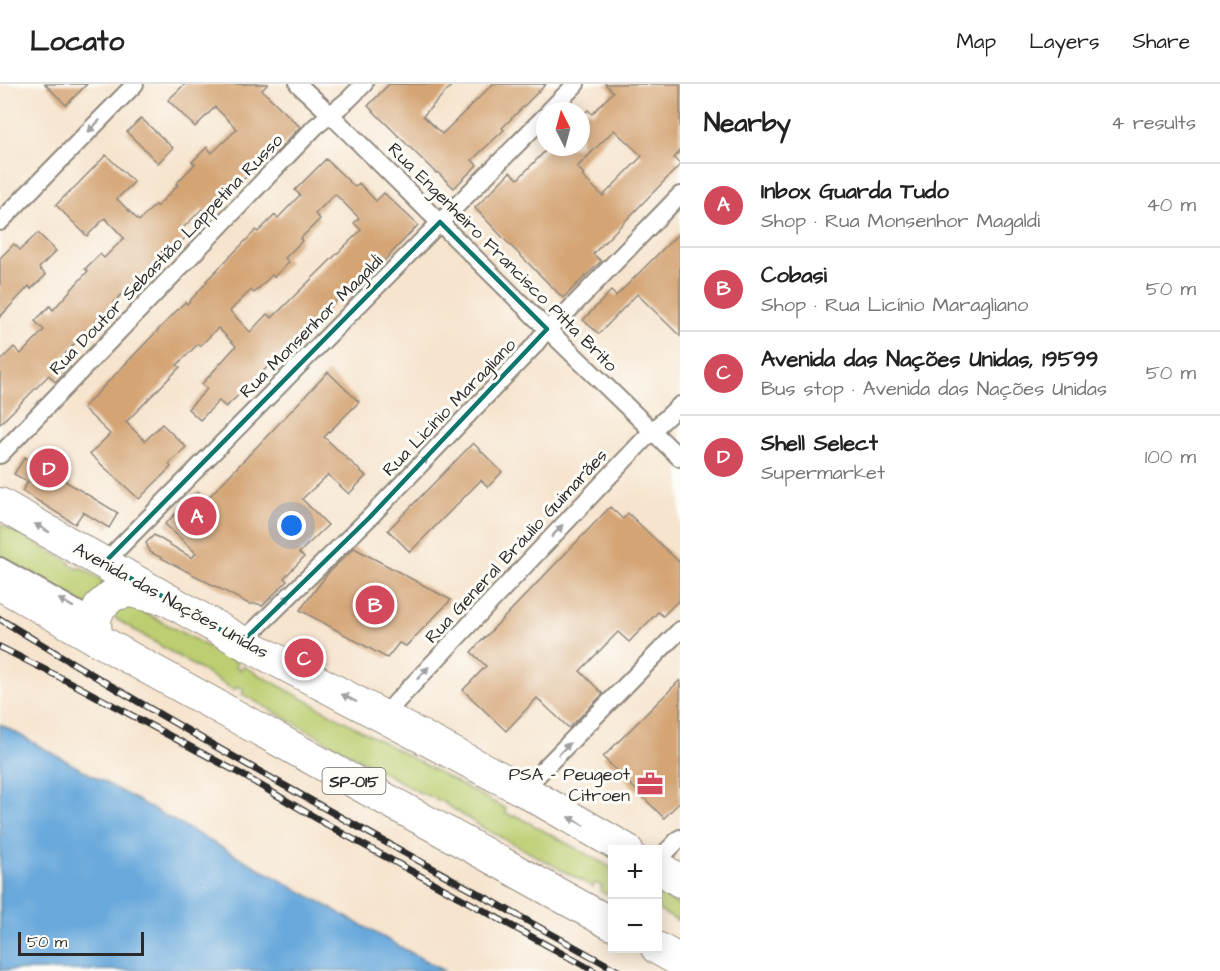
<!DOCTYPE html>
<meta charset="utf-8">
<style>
body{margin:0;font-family:"Architects Daughter",sans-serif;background:#f2f2f2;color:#222}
.controls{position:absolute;right:18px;bottom:18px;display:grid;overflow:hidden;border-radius:0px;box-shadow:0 3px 15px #0003}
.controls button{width:54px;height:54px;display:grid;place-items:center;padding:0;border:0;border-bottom:2px solid #e0e0e0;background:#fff;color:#222;font:30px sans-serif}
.compass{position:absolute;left:536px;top:18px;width:54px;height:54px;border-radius:50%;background:#fff;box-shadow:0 3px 15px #0003;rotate:354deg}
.scale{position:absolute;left:18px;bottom:15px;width:126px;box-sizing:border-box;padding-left:6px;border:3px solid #2b2b2b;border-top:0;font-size:16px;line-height:21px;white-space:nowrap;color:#2b2b2b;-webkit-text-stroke:4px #fdfcf7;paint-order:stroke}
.you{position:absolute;left:292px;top:442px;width:21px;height:21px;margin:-15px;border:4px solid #fff;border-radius:50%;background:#1a73e8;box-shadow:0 0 0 9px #1a73e833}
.badge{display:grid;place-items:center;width:39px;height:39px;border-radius:50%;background:#d1495b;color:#fff;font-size:20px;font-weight:700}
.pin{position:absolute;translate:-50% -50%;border:3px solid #fff;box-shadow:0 2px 6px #0006}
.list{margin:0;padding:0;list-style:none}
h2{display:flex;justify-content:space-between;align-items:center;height:78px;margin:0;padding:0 24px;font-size:26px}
h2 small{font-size:20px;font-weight:400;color:#767676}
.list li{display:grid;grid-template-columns:39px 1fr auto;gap:18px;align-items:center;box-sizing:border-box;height:84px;padding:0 24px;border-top:2px solid #e0e0e0}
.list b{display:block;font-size:22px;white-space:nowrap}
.list p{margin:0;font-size:20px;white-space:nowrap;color:#767676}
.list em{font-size:20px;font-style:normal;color:#767676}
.map{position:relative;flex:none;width:680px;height:887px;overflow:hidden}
header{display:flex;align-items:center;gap:36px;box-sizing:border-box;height:84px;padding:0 30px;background:#fff;border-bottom:2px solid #e0e0e0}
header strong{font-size:28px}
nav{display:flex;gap:33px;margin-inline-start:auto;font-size:21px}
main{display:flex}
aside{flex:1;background:#fff}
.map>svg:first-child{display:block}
.green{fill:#bbce71;stroke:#737c4e;stroke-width:1.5}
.water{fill:#68a8db;stroke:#4a6a83;stroke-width:1.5}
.building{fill:#d4a475;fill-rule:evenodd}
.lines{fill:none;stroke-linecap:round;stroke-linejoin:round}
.street-casing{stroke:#90887c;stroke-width:20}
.highway-casing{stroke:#90887c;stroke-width:34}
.street{stroke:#fff;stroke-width:16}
.highway{stroke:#fff;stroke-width:32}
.rail-casing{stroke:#2b2b2b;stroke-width:7}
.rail{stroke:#fdfcf7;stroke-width:4.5;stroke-dasharray:14;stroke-linecap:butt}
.oneway{fill:#a0a0a0}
.marked{fill:none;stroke:#0f766e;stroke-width:4.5;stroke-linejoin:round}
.labels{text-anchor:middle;stroke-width:6;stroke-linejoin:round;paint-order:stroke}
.shield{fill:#fdfcf7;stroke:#6a6a68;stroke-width:1.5}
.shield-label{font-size:16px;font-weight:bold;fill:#2b2b2b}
.street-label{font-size:18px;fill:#2b2b2b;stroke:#fdfcf7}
.poi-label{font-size:18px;fill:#2b2b2b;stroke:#fdfcf7;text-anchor:end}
</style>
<header>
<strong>Locato</strong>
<nav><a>Map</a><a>Layers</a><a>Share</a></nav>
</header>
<main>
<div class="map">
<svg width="680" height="887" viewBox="0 0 680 887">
<rect width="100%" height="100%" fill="#fdfcf7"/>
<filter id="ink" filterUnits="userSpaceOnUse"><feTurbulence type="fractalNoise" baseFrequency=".0167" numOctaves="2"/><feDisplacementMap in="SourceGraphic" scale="12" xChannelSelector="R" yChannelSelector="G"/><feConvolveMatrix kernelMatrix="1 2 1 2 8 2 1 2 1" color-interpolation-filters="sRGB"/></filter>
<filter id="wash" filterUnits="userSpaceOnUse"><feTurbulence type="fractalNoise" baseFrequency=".008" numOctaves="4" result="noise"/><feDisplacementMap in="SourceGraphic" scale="24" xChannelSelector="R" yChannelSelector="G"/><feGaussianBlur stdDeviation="1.35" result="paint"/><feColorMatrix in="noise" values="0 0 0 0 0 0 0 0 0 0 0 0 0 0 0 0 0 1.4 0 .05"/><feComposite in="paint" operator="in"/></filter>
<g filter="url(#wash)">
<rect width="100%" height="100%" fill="#f6e4ce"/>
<g class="green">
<path d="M0 440 70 478 69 480 78 485 80 483 103 497 104 498 87 523 0 478Z"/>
<path d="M131 521 238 579 236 583 241 586 243 582 506 725 505 729 514 733 515 731 612 784V808L606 810 600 807 602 802 595 799 593 803 480 742 441 717 419 708 242 610 244 606 238 602 234 606 116 535 114 525Z"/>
<path d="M658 809 680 822V838L658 826Z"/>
</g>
<path class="water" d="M0 640 444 887 0 886Z"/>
<g id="blocks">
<g class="building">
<path d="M45 0H87L66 21Z"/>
<path d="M185 0H268L262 6 300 43 273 72 270 70 227 111 225 110 206 129 202 125 181 146 187 152 173 166 170 164 151 184 154 187 139 201 135 197 113 219 116 222 102 236 99 234 61 274 70 283 55 298 49 291 0 340V277L14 263 21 270 44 246 35 237 50 222 53 226 88 187 85 185 100 170 104 174 124 154 105 134 87 152 56 121 71 106V107L106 71 134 98 117 115 139 137 155 121 157 122 178 101 176 100 195 80 192 78 207 63 212 69 237 45 215 23 195 43 168 16Z"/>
<path d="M389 0H453L423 32 442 50 493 0H546L502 44 504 46 472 76 477 81 454 104 437 88 436 89 368 22Z"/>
<path d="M605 0H680V67L674 74 680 80V81L593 170 601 177 563 214 509 160 475 124 510 88 518 95 549 63H581V32L588 26 592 30 613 8ZM614 46 642 72 603 112 582 92 584 90 577 83Z"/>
<path d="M141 34 173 64 158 79 127 48Z"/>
<path d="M326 75 355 103 359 99 376 117 384 109 418 141 381 180 377 177 293 259 295 261 282 274 279 272 226 323 219 317 200 336 188 325 207 305 202 300 236 262 218 244 200 262 198 260 177 281 180 283 126 338 145 357 162 340 186 363 169 380 171 383 139 415 90 370 110 350 83 324 185 218 187 220 207 198 206 197 256 146 258 148 275 131 278 134 300 111 295 106ZM335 110 359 134 354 139 361 146 272 234 267 230 250 248 230 227 251 206 254 209 272 191 274 193 289 178 285 174 302 157 300 155 320 135 315 130Z"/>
<path d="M680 148V252L637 210 599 250 583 236 611 207 616 212Z"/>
<path d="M38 149 56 167 39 184 46 191 31 205 29 202 0 233V174L14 160 20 166Z"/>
<path d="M328 288 359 318 324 353 366 392 349 410 328 391 302 415 328 441 299 469 304 473 284 494 287 497 262 522 259 520H249L150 468 146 459 154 451 192 474 196 469 165 440 198 408 206 416Z"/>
<path d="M473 359 502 388 488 403 481 396 410 468 388 446Z"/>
<path d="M25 373 118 429 109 444 83 428 75 440 22 407 28 398 14 390Z"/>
<path d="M610 423 623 435 628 429 680 479V515L663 532 658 528 629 558 618 548 580 587 603 610 569 644 537 614 506 647 463 606 486 582 471 568Z"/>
<path d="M354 464 451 516 406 562 399 559 387 574 300 526 329 488Z"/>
<path d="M680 596V718L664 734 603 673Z"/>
</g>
</g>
</g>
<g filter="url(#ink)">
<use href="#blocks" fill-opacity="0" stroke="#90887c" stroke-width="1.5"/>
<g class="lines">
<g class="street-casing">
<g id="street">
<path d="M298 0 330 30 547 245 680 374"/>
<path d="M549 27 576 0"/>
<path d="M0 138 135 0"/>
<path d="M0 371 315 43 348 16 364 0"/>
<path d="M104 479 545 32"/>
<path d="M0 482 101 539"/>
<path d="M242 558 369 434 533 263 547 245 566 229 680 111"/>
<path d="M383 632 652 347 680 321"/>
<path d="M523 706 680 546"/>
<path d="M658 776 680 754"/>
</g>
</g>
<g class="highway-casing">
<g id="highway">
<path d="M0 420 242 558 523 706 627 766"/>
<path d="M0 500 130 574 612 840"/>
<path d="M96 555 95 535 100 522 113 511 130 507 156 513"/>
<path d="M658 783 680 797"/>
<path d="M657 864 680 877"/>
</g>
</g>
<use href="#street" class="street"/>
<use href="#highway" class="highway"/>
<g class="rail-casing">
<g id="rail">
<path d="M0 535C202 659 411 772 618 887"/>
<path d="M0 563 79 603 239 689 340 748 594 887"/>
</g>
</g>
<use href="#rail" class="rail"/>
</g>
<defs><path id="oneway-solid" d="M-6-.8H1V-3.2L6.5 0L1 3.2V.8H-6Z" transform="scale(1.5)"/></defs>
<g class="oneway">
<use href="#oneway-solid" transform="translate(94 42) rotate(134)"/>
<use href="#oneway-solid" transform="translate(422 379) rotate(-46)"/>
<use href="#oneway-solid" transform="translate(42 444) rotate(-151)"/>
<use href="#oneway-solid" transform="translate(557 447) rotate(-47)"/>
<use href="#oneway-solid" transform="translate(284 517) rotate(-44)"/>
<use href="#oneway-solid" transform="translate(66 519) rotate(-151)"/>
<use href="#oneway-solid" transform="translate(423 589) rotate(-47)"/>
<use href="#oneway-solid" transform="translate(349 614) rotate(-152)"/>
<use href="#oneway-solid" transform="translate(564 665) rotate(-46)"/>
<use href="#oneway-solid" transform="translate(576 737) rotate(-150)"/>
</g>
</g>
<path class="marked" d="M440 138 547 245 369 434 242 558 104 479Z"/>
<defs>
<g id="office-bare" transform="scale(2.07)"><path d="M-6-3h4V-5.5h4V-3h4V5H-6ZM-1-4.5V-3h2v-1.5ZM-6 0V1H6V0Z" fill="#d1495b" stroke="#fdfcf7" stroke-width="2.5" paint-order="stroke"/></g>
</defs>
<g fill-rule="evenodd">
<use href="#office-bare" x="650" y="700"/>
</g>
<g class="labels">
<rect class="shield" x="322.5" y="684" width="63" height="26" rx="4.5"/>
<g class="shield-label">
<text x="354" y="703">SP-015</text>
</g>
<g class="street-label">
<text transform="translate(166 170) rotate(-46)" y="6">Rua Doutor Sebastião Lappetina Russo</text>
<text transform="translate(503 173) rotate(45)" y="6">Rua Engenheiro Francisco Pitta Brito</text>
<text transform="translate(311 242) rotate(-45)" y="6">Rua Monsenhor Magaldi</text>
<text transform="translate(449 323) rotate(-46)" y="6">Rua Licínio Maragliano</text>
<text transform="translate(516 462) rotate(-47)" y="6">Rua General Bráulio Guimarães</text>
<text transform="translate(171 516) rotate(29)" y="6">Avenida das Nações Unidas</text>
</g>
<g class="poi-label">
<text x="630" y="696">PSA - Peugeot<tspan x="630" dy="21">Citroen</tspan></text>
</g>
</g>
</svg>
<div class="controls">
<button>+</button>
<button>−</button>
</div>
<svg class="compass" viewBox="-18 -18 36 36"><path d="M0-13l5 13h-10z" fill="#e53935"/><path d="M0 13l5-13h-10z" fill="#767676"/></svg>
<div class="scale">50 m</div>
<div class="you"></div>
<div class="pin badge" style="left:197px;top:432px">A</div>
<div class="pin badge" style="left:375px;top:521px">B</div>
<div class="pin badge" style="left:304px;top:574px">C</div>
<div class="pin badge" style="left:49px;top:384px">D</div>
</div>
<aside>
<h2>Nearby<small>4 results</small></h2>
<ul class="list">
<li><span class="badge">A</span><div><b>Inbox Guarda Tudo</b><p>Shop · Rua Monsenhor Magaldi</p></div><em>40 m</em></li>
<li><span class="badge">B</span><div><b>Cobasi</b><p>Shop · Rua Licínio Maragliano</p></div><em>50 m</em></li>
<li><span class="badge">C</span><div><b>Avenida das Nações Unidas, 19599</b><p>Bus stop · Avenida das Nações Unidas</p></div><em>50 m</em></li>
<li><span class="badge">D</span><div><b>Shell Select</b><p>Supermarket</p></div><em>100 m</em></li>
</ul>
</aside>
</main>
